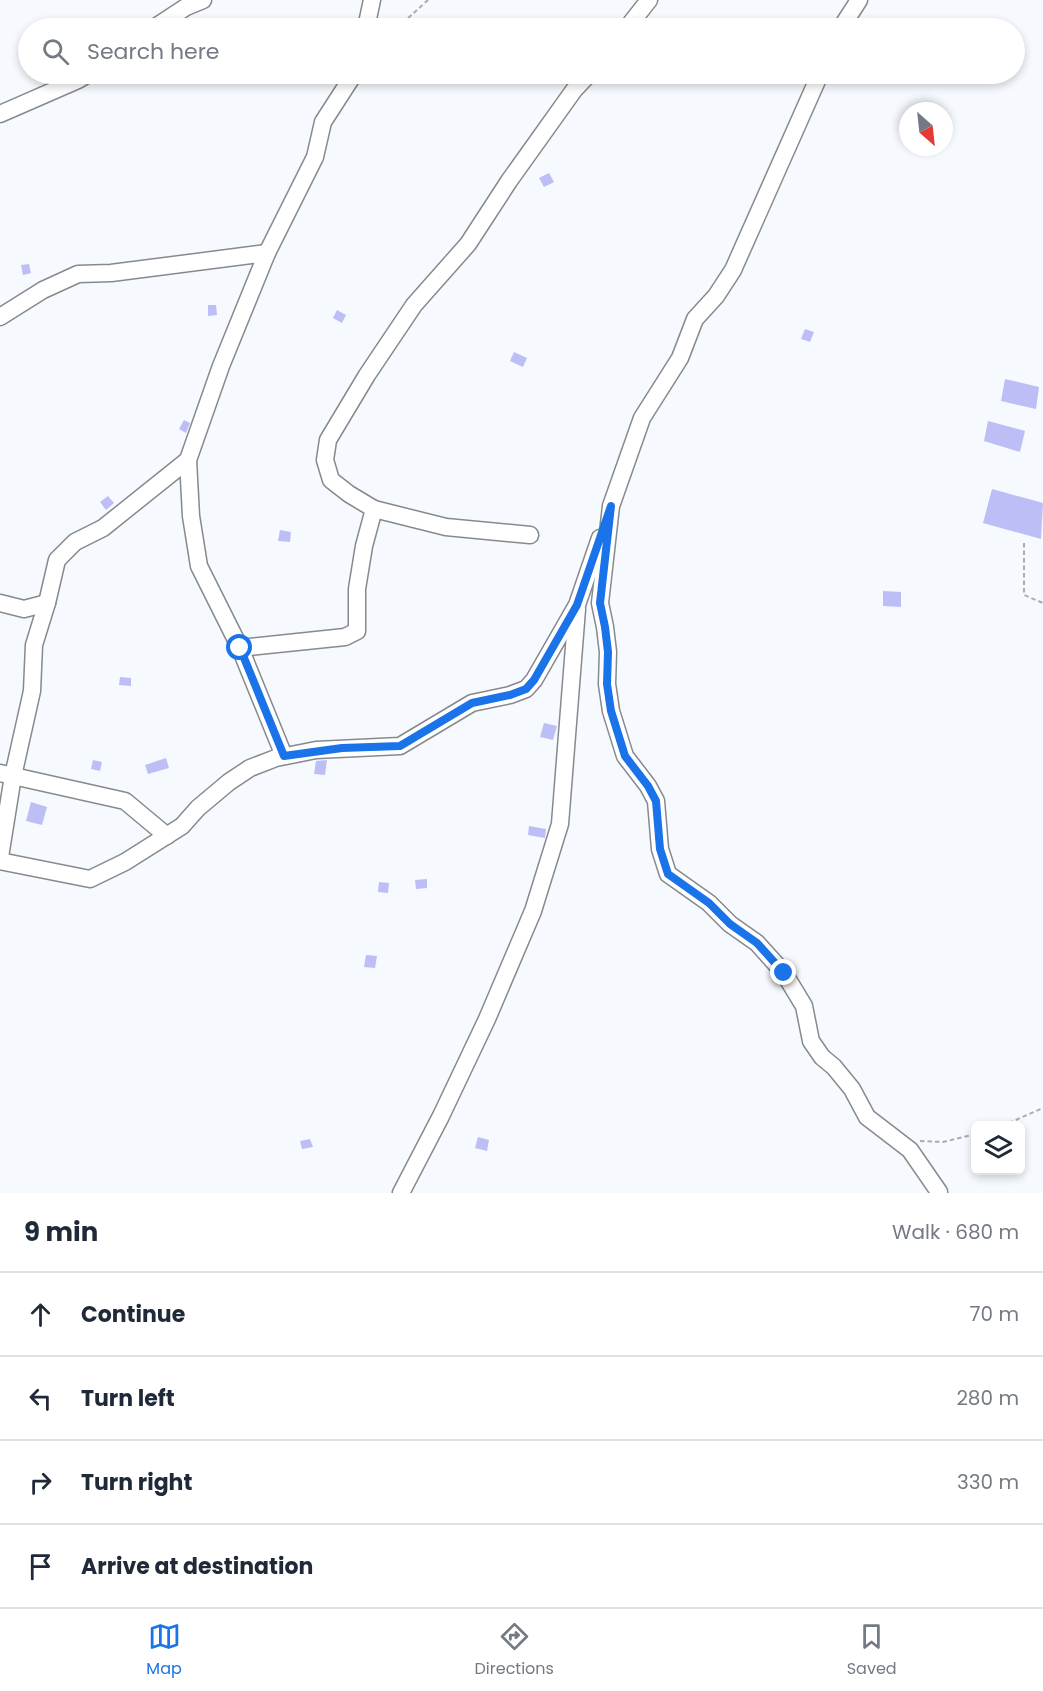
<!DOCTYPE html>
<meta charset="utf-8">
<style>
body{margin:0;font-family:Poppins,sans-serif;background:#f6f6f7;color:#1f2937}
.controls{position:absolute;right:18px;bottom:18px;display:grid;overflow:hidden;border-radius:9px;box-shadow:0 3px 9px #0003}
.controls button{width:54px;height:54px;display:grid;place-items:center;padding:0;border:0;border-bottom:2px solid #e0e1e3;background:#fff;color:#1f2937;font:30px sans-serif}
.compass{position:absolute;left:899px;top:102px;width:54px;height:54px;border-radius:50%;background:#fff;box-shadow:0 3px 9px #0003;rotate:153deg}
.stop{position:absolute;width:18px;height:18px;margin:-14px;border:4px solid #1a73e8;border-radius:50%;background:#fff}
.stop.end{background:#1a73e8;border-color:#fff;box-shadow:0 2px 6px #0008}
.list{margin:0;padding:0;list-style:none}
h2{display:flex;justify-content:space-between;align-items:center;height:78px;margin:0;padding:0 24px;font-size:26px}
h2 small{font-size:20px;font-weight:400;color:#747a83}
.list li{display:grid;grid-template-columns:39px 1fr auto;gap:18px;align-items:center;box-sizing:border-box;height:84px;padding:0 24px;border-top:2px solid #e0e1e3}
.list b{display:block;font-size:22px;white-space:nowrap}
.list em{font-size:20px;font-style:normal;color:#747a83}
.icon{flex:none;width:33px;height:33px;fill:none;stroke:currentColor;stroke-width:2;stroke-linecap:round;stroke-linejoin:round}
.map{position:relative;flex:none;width:1043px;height:1193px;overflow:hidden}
.search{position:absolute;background:#fff;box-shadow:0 3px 9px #0003;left:18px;right:18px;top:18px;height:66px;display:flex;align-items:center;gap:15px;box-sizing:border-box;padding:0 21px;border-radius:33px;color:#747a83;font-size:22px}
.sheet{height:414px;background:#fff}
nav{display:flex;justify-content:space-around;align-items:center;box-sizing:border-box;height:84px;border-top:2px solid #e0e1e3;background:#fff;font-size:16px;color:#747a83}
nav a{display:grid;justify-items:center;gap:3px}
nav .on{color:#1a73e8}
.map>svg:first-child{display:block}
.building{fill:#bdbef6}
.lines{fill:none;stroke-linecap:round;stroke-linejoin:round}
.minor-casing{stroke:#86898d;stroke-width:19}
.path{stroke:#a9acb0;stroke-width:2;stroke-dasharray:4.5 3;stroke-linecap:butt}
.minor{stroke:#fff;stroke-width:16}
.route{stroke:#1a73e8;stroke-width:8}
</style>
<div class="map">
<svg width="1043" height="1193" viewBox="0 0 1043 1193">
<rect width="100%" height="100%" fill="#f6f9fe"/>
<g class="building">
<path d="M549 173 554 182 544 187 539 178Z"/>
<path d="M29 264 31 273 23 275 21 265Z"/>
<path d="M208 305H216L217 315 208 316Z"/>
<path d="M337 310 346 315 342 323 333 318Z"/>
<path d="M805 329 814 332 810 342 801 339Z"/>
<path d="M514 352 527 358 523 367 510 361Z"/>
<path d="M1005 379 1039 387 1036 409 1001 401Z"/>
<path d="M184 420 190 423 186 433 179 429Z"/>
<path d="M988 421 1025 431 1020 452 984 441Z"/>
<path d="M992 489 1043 503 1041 539 983 523Z"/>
<path d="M108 496 114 503 106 510 100 502Z"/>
<path d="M280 530 291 532 290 542 278 541Z"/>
<path d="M883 591 901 592V607L883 606Z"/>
<path d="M120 677 131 678V686L119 685Z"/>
<path d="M544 723 557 726 553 740 540 737Z"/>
<path d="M166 758 169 768 148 774 145 765Z"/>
<path d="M93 760 102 762 100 771 91 769Z"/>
<path d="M327 760 325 775 314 774 316 761Z"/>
<path d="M31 802 47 807 42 825 26 821Z"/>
<path d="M529 826 546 829 545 838 528 835Z"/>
<path d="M427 879V888L416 889 415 880Z"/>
<path d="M379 882 389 883 388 893 378 892Z"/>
<path d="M366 955 377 956 375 968 364 967Z"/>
<path d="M478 1137 489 1140 487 1151 475 1148Z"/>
<path d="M310 1139 313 1147 302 1149 300 1141Z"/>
</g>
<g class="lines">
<g class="minor-casing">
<g id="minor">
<path d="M154 28 186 7 203 0"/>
<path d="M366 28 372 0"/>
<path d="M627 28 649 0"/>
<path d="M841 28 859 0"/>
<path d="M820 74 733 270 716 296 695 319 680 358 642 418 611 506 600 603 605 627 608 652 607 684 611 711 625 756 648 786 656 801 660 849 668 874 709 903 730 924 757 943 784 973 804 1006 811 1041 822 1057 834 1067 852 1089 867 1117 910 1150 939 1192"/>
<path d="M0 114 78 80 88 74"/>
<path d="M0 317 43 290 78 274 111 273 267 253"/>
<path d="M188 460 191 516 199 566 240 648 284 756"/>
<path d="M530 535 446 527 374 509 349 494 331 480 325 460 328 440 367 375 414 305 468 244 509 181 574 90 589 74"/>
<path d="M0 603 24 609 47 603"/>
<path d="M240 648 345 637 357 631V589L364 546 374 509"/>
<path d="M0 773 125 801 167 836"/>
<path d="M0 857 13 776 32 691 34 645 47 603 57 560 75 542 103 528 188 460 221 366 267 253 315 157 323 122 354 74"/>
<path d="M0 861 90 879 125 862 182 826 198 808 229 782 250 768 276 758 316 750 400 746 472 703 510 695 526 689 534 680 577 605 600 538"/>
<path d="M401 1193 441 1116 487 1019 533 911 560 824 577 609"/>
</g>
</g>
<g class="path">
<path d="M397 28 428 0"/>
<path d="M1024 543V595L1043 603"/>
<path d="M1002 1126 1043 1108"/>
<path d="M920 1141 943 1142 976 1134"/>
</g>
<use href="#minor" class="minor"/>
</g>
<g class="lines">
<path class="route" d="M240 648 284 756 342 748 400 746 472 703 510 695 526 689 534 680 577 605 611 506 600 603 605 627 608 652 607 684 611 711 625 756 648 786 656 801 660 849 668 874 709 903 730 924 757 943 784 973"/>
</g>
</svg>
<div class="controls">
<button><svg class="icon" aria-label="layers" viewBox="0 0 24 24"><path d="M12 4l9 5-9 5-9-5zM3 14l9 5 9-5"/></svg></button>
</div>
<svg class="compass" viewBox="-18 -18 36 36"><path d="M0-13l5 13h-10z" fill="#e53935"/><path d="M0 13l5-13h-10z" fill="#747a83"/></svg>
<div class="stop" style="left:240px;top:648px"></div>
<div class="stop end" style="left:784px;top:973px"></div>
<div class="search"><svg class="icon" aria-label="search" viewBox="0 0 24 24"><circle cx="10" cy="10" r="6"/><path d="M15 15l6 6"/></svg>Search here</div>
</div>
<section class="sheet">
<h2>9 min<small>Walk · 680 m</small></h2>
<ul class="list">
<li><svg class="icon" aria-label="ahead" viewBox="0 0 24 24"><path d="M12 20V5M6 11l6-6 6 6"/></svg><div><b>Continue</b></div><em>70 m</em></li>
<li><svg class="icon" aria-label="left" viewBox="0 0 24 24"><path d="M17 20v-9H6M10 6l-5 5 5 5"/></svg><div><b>Turn left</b></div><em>280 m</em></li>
<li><svg class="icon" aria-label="right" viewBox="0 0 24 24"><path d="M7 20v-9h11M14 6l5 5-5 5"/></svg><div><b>Turn right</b></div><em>330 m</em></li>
<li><svg class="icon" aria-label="arrive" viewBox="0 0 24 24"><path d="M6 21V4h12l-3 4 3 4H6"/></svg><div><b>Arrive at destination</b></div></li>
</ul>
</section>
<nav>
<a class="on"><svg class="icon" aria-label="map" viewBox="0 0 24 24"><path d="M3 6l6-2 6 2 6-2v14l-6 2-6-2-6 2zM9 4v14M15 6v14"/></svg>Map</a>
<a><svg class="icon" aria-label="directions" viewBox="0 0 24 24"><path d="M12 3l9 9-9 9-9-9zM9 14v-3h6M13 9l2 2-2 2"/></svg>Directions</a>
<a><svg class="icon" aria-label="saved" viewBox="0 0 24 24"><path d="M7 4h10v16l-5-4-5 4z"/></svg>Saved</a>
</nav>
